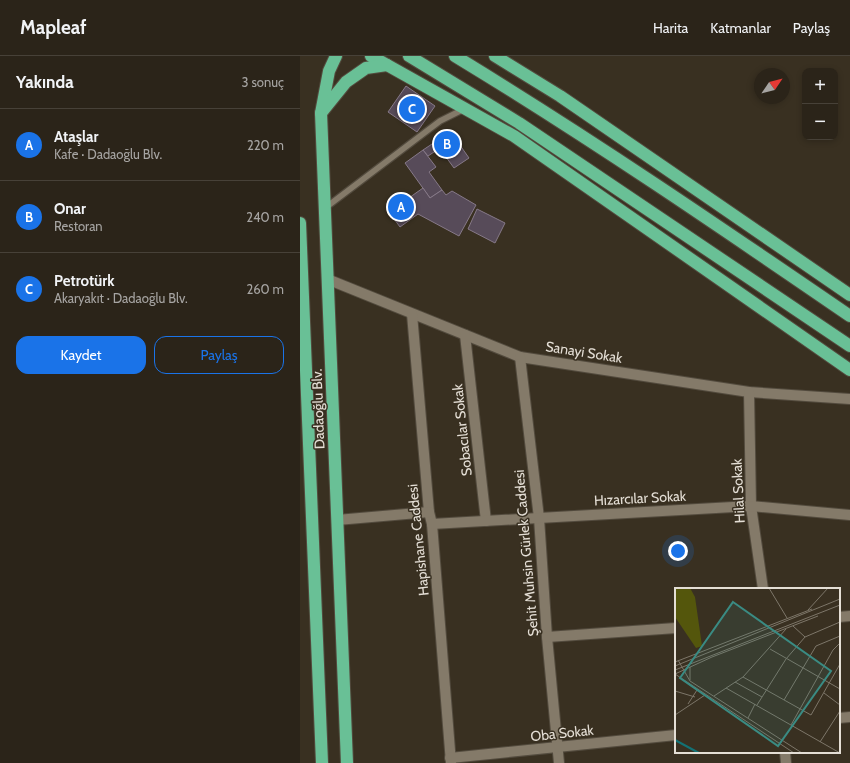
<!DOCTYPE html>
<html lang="tr">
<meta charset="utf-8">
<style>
body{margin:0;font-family:Cabin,sans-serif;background:#373026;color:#f1f3f6}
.controls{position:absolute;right:12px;top:12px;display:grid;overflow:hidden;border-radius:8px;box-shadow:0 2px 6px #0003}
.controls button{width:36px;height:36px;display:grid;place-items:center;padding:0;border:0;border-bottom:1px solid #474138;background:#2b2419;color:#f1f3f6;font:20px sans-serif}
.compass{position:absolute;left:454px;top:12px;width:36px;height:36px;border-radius:50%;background:#2b2419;box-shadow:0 2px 6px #0003;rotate:55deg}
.you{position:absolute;left:378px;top:495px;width:14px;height:14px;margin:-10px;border:3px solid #fff;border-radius:50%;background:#1a73e8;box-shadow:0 0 0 6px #1a73e833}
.badge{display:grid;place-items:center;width:26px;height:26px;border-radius:50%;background:#1a73e8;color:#fff;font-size:13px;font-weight:700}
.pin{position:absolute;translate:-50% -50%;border:2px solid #fff;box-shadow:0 1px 4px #0006}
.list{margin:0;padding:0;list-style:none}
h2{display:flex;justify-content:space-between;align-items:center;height:52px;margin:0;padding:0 16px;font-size:17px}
h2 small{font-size:13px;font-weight:400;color:#a6a4a2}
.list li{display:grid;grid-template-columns:26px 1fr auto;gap:12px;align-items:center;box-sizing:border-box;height:72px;padding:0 16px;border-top:1px solid #474138}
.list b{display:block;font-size:15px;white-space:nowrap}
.list p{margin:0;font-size:13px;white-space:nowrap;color:#a6a4a2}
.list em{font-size:13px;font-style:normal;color:#a6a4a2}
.actions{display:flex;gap:8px;padding:12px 16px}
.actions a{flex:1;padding:9px 0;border:1px solid #1a73e8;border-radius:12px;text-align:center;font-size:14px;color:#1a73e8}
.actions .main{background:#1a73e8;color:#fff}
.map{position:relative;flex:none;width:550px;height:707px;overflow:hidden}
header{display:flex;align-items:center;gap:24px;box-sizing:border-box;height:56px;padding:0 20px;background:#2b2419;border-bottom:1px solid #474138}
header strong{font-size:19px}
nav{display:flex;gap:22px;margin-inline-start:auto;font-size:14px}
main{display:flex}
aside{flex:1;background:#2b2419}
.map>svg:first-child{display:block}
.building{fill:#574b59;stroke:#867988}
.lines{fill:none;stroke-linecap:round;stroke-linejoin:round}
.lane-casing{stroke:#534b3e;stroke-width:8}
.street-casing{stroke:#534b3e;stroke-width:12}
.highway-casing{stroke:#534b3e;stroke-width:14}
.lane{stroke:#847a69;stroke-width:5.5}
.street{stroke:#847a69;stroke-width:10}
.highway{stroke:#69c096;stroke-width:12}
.labels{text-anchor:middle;stroke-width:3;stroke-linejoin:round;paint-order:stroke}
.street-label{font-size:14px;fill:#e4ded5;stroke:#393021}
.inset-river{fill:none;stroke:#137275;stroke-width:2}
.inset-road{fill:none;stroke:#7d7669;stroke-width:1}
.view{fill:#3a8b83;fill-opacity:0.15;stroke:#3a8b83;stroke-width:2}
.inset-edge{fill:none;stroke:#e4ded5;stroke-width:2}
</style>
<header>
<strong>Mapleaf</strong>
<nav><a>Harita</a><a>Katmanlar</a><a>Paylaş</a></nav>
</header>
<main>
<aside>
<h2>Yakında<small>3 sonuç</small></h2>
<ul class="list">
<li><span class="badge">A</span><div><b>Ataşlar</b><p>Kafe · Dadaoğlu Blv.</p></div><em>220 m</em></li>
<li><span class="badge">B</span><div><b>Onar</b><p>Restoran</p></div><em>240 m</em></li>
<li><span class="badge">C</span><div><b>Petrotürk</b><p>Akaryakıt · Dadaoğlu Blv.</p></div><em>260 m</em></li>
</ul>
<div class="actions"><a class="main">Kaydet</a><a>Paylaş</a></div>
</aside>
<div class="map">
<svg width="550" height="707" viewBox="0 0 550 707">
<rect width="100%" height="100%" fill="#393021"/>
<g class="building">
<path d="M106 30 135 50 117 76 88 56Z"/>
<path d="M150 75 169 102 154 112 135 86Z"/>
<path d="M135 86 140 92 128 100 123 94Z"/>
<path d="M123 94 136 111 129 116 142 134 130 142 105 107Z"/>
<path d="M123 132 130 142 142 134 146 139 152 135 176 149 159 180 118 158 100 171 89 156Z"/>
<path d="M177 153 205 167 195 187 168 173Z"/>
</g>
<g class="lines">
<g class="lane-casing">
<path id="lane" d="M25 152 140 65 164 53"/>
</g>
<g class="street-casing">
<g id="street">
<path d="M27 223 220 301 449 336 550 343"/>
<path d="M112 258 129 456 132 468 151 707"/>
<path d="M165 279 186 465"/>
<path d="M220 301 239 462 247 581 259 707"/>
<path d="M449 336 451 450 463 533"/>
<path d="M37 464 129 456"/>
<path d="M132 468 451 450 550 459"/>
<path d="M539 561 550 560"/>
<path d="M247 581 376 572"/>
<path d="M539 662 550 661"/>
<path d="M485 696 486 707"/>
<path d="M150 702 376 679"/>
</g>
</g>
<g class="highway-casing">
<g id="highway">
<path d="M36 0 29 15 21 57 47 707"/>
<path d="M71 0 214 80 550 314"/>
<path d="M109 0 219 67 550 290"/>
<path d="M155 0C290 82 420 171 550 260"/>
<path d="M195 0 260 40 550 239"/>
<path d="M21 57 46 26 66 12 87 9"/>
<path d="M0 167 22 707"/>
</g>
</g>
<use href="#lane" class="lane"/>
<use href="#street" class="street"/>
<use href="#highway" class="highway"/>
</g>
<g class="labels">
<g class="street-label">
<text transform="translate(284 296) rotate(9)" y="5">Sanayi Sokak</text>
<text transform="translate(18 353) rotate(-92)" y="5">Dadaoğlu Blv.</text>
<text transform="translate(162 374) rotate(-96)" y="5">Sobacılar Sokak</text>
<text transform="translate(438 435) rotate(-93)" y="5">Hilal Sokak</text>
<text transform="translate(340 442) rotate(-3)" y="5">Hızarcılar Sokak</text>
<text transform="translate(118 484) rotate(-96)" y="5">Hapishane Caddesi</text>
<text transform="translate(226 497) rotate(-95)" y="5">Şehit Muhsin Gürlek Caddesi</text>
<text transform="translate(262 677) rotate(-6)" y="5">Oba Sokak</text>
</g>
</g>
<g transform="translate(375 532)">
<rect width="165" height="165" fill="#393021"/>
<path d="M0 0H15L20 9 27 58 21 60 0 29Z" fill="#54560c"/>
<path class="inset-river" d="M0 152 24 165"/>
<path class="inset-road" d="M94 0 112 30M133 22 153 0M118 38 130 49M95 61 165 101M3 72 15 93 127 165M0 74 137 21M0 78 165 11M15 79V92M0 82 165 17M0 86 37 69 143 28M0 86 119 165M68 89 136 127 165 76M60 94 87 109M51 100 165 165M0 103 20 109M149 105 165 117M39 108 68 89 111 41M109 112 141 58 165 48M13 116 22 102M82 117 111 71 130 49 165 34M0 127 30 107M73 130 80 116M116 137 158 62 165 55M145 154 165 123"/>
<path class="view" d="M58 14 156 83 103 158 5 90Z"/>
<rect width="165" height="165" class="inset-edge"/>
</g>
</svg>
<div class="controls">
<button>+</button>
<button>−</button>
</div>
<svg class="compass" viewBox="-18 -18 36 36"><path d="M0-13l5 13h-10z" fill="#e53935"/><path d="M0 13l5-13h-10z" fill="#a6a4a2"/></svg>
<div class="you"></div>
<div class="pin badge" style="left:101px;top:151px">A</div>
<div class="pin badge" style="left:147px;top:88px">B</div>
<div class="pin badge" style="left:112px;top:53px">C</div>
</div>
</main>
